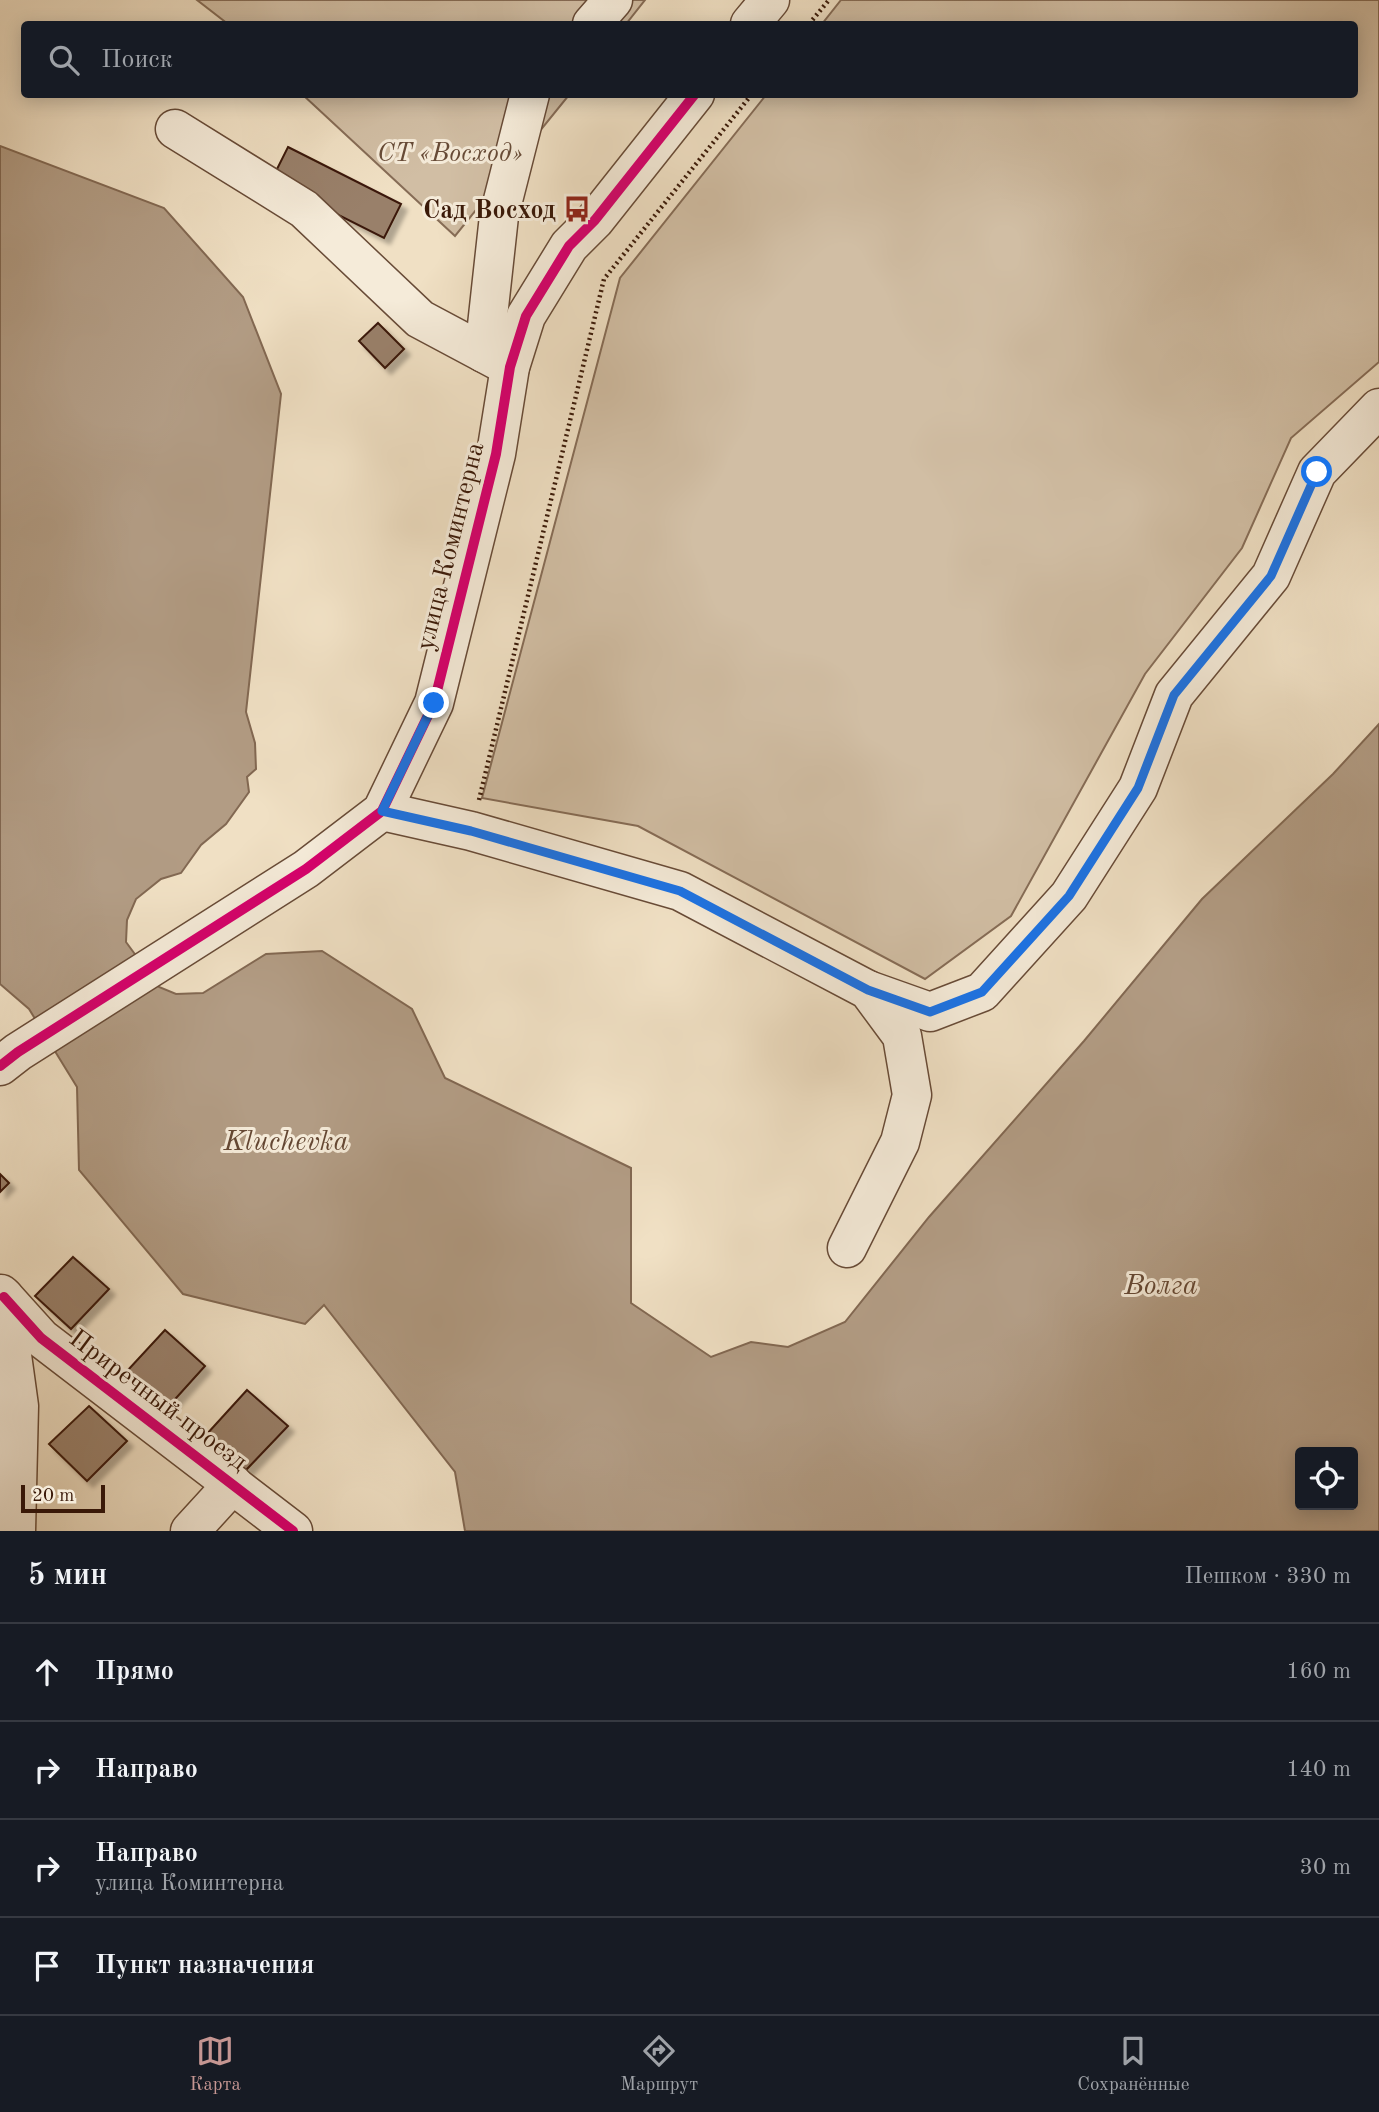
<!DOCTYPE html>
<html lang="ru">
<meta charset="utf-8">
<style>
body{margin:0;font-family:"Old Standard TT",serif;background:#242831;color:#f1f3f6}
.controls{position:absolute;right:21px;bottom:21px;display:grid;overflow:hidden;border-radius:7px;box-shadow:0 4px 18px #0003}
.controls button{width:63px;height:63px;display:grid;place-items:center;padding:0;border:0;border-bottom:2px solid #363941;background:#171b24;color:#f1f3f6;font:35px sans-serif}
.scale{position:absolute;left:21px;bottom:18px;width:84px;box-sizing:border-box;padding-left:7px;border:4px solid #3a1908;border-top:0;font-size:19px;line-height:24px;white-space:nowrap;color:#3a1908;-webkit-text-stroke:5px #f5ebd9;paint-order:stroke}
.stop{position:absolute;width:21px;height:21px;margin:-16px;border:5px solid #1a73e8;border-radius:50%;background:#fff}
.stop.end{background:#1a73e8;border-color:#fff;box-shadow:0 2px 7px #0008}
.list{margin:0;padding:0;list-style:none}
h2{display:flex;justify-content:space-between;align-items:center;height:91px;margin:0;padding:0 28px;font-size:30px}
h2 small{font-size:23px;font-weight:400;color:#9ea1a6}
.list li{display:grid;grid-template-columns:46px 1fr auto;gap:21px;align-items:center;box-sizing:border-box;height:98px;padding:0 28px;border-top:2px solid #363941}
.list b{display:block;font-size:26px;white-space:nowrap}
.list p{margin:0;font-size:23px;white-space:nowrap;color:#9ea1a6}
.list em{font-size:23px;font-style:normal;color:#9ea1a6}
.icon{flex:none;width:38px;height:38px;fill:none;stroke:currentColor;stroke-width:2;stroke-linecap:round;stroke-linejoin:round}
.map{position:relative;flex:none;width:1379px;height:1531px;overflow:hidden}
.search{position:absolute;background:#171b24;box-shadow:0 4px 18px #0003;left:21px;right:21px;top:21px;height:77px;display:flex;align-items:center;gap:18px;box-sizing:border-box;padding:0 24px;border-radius:7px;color:#9ea1a6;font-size:26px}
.sheet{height:483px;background:#171b24}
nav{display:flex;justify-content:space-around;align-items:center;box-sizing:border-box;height:98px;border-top:2px solid #363941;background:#171b24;font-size:19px;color:#9ea1a6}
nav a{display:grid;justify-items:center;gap:4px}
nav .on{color:#c59692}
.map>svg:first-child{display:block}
.green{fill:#d1bea4;stroke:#866c56;stroke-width:2}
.water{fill:#b29c84;stroke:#826852;stroke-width:2;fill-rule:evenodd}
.building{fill:#99806a;stroke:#3a1908;stroke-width:2;filter:url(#shadow)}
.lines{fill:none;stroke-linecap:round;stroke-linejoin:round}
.minor-casing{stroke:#684b37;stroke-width:41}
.path{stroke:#3a1908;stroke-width:4.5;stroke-dasharray:2 3.5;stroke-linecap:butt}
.minor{stroke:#f5ebd9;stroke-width:38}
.cycleway-casing{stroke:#f5ebd9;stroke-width:15}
.cycleway{stroke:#d6006c;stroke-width:10}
.route{stroke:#1a73e8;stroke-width:9}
.labels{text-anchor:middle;stroke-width:6;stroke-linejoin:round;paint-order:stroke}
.park-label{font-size:26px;font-style:italic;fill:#674b37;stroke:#f5ebd9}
.poi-label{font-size:26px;font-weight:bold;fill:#3a1908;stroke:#f5ebd9;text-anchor:end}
.street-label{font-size:26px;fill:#3a1908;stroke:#f5ebd9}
.water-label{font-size:28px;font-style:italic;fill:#644733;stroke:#f5ebd9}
</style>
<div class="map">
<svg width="1379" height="1531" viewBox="0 0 1379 1531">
<defs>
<filter id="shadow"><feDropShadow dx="6" dy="6" stdDeviation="2" flood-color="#0004"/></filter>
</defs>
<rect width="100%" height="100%" fill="#f0e0c4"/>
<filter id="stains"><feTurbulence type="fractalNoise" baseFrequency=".00286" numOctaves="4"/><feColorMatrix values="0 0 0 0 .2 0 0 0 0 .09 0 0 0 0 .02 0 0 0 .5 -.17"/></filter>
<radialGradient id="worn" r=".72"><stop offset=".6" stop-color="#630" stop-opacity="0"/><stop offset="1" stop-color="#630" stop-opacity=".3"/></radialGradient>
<g class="green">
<path d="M197 0H645L626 24H228Z"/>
<path d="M841 0H1379V362L1291 438 1242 548 1145 674 1011 916 925 979 638 826 482 798 620 278 766 95 1354 94V24H822Z"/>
<path d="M303 95H569L455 236Z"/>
</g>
<path class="water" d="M0 146 164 208 243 297 281 394 246 712 255 743 256 769 247 777 249 792 226 824 201 845 181 873 161 879 136 899 127 920 126 942 159 987 176 994 203 993 266 954 322 951 412 1009 445 1078 631 1168V1303L711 1357 751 1342 788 1347 845 1322 929 1217 1084 1041 1202 899 1333 774 1379 724V1531H465L455 1472 324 1305 305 1324 183 1294 79 1170 77 1087 29 1009 0 984ZM1300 1452H1353V1505H1300Z"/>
<g class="building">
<path d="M288 147 401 204 384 238 271 181Z"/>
<path d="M378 323 404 349 385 368 359 341Z"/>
<path d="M0 1174 9 1183 0 1192Z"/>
<path d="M73 1257 109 1289 71 1329 35 1296Z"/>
<path d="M165 1330 205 1366 168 1407 128 1370Z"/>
<path d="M247 1390 288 1426 246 1470 206 1435Z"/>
<path d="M89 1406 127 1441 87 1481 49 1444Z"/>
</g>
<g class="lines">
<g class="minor-casing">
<g id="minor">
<path d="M592 24 613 0"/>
<path d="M750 24 770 0"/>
<path d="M175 129 304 209 420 319 510 367"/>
<path d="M484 353 499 216 530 94"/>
<path d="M382 811 471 831 680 891 868 990 902 1036 912 1095 900 1142 847 1248"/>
<path d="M868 990 930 1012 982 992 1069 896 1138 788 1174 695 1271 576 1317 472 1379 408"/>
<path d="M0 1066 18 1052 306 869 382 811 434 703 496 454 510 367 526 316 569 246 595 220 695 94"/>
<path d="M1 1294 4 1297 19 1406 16 1531"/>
<path d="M4 1297 41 1338 293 1531"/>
<path d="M190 1531 233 1484"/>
</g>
</g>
<g class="path">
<path d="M809 24 829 0"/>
<path d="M479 800 604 279 752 94"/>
</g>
<use href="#minor" class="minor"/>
<g class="cycleway-casing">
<g id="cycleway">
<path d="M0 1066 18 1052 306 869 382 811 434 703 496 454 510 367 526 316 569 246 595 220 695 94"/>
<path d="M4 1297 41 1338 293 1531"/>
</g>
</g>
<use href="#cycleway" class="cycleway"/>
</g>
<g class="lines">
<path class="route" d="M434 703 382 811 471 831 680 891 868 990 930 1012 982 992 1069 896 1138 788 1174 695 1271 576 1317 472"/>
</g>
<defs>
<g id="bus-bare" transform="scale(2.1)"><path d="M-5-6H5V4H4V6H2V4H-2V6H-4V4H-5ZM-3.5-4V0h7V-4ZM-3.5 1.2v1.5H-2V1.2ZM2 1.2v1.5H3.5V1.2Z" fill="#8f2418" stroke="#f5ebd9" stroke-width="2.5" paint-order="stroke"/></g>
</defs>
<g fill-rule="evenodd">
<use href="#bus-bare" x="577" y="209"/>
</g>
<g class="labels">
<g class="park-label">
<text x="450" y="161">СТ «Восход»</text>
</g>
<g class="poi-label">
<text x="556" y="218">Сад Восход</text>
</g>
<g class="street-label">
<text transform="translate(449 546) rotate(-76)" y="9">улица Коминтерна</text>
<text transform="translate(159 1399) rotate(37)" y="9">Приречный проезд</text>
</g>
<g class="water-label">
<text x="286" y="1150">Kluchevka</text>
<text x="1161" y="1294">Волга</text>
</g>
</g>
<rect width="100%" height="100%" filter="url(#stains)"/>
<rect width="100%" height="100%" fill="url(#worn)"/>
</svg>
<div class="controls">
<button><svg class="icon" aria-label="locate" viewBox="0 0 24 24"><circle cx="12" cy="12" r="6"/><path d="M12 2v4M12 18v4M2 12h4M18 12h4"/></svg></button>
</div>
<div class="scale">20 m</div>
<div class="stop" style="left:1317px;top:472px"></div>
<div class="stop end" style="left:434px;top:703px"></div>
<div class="search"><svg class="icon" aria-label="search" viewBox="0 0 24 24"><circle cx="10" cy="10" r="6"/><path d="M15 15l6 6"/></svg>Поиск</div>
</div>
<section class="sheet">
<h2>5 мин<small>Пешком · 330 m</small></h2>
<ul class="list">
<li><svg class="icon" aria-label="ahead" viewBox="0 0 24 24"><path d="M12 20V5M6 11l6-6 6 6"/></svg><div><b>Прямо</b></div><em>160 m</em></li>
<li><svg class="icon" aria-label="right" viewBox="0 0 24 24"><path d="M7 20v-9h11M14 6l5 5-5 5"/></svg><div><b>Направо</b></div><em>140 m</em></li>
<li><svg class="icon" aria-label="right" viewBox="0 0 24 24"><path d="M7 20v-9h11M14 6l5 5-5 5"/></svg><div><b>Направо</b><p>улица Коминтерна</p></div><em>30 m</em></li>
<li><svg class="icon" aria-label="arrive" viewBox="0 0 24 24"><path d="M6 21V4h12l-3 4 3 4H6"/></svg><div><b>Пункт назначения</b></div></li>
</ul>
</section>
<nav>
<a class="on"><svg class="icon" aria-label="map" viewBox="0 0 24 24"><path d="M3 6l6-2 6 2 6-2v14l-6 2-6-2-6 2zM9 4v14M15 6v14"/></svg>Карта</a>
<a><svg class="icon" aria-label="directions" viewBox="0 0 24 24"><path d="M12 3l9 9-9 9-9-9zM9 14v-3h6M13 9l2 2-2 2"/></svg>Маршрут</a>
<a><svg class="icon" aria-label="saved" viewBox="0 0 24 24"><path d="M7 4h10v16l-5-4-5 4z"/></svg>Сохранённые</a>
</nav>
